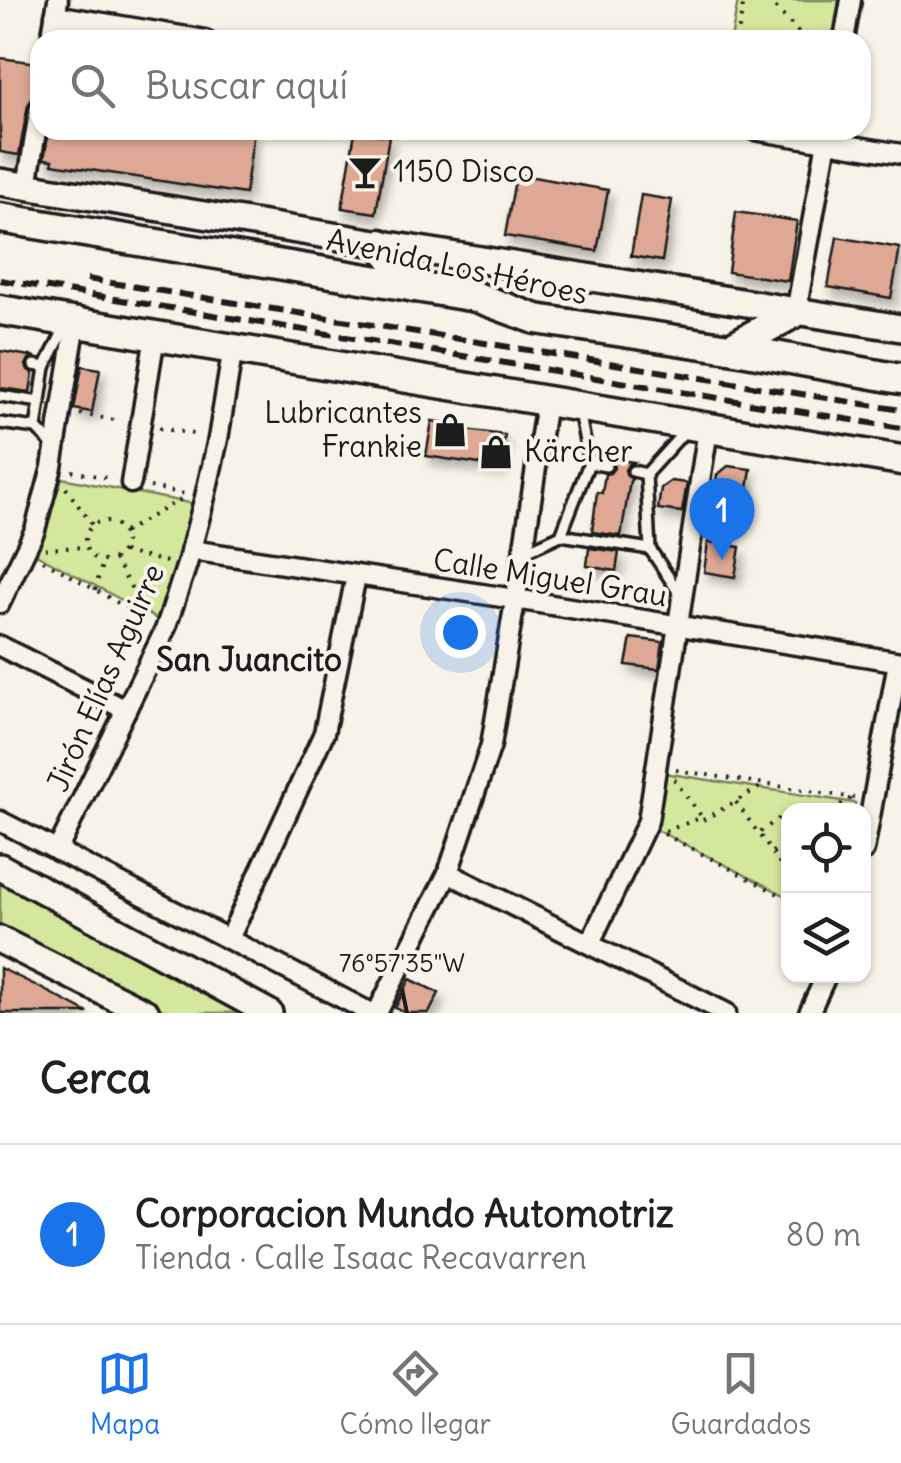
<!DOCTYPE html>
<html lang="es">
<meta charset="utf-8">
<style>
body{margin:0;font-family:Delius,sans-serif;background:#f2f2f2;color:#202124}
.controls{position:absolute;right:30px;bottom:30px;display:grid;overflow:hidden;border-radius:20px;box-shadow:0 2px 8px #0004}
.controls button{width:90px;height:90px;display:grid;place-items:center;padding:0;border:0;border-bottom:2px solid #e0e0e0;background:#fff;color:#202124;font:50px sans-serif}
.you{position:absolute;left:460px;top:632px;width:35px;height:35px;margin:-25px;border:8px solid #fff;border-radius:50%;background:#1a73e8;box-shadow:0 0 0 15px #1a73e833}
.badge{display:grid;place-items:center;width:65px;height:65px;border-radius:50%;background:#1a73e8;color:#fff;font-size:32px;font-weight:700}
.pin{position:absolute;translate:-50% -82px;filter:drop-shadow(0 2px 5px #0008)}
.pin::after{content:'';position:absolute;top:52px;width:35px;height:30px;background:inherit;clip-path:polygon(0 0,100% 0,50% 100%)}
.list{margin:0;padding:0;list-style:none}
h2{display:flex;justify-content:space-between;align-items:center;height:130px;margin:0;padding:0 40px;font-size:42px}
h2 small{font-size:32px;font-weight:400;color:#757577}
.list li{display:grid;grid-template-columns:65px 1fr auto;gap:30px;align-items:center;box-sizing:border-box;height:180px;padding:0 40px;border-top:2px solid #e0e0e0}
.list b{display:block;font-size:38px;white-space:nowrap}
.list p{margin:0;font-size:32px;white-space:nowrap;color:#757577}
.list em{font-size:32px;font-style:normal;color:#757577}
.icon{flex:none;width:55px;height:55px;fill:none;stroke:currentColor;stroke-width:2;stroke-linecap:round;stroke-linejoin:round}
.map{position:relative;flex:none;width:901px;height:1013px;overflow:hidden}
.search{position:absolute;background:#fff;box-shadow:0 2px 8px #0004;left:30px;right:30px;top:30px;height:110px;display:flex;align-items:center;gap:25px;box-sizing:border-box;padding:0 35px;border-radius:30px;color:#757577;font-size:38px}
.sheet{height:310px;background:#fff}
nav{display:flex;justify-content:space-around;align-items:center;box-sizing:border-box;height:140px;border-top:2px solid #e0e0e0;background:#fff;font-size:28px;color:#757577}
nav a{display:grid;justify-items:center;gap:5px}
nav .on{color:#1a73e8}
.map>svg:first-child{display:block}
.green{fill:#d3e89d;stroke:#78825c;stroke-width:2.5}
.building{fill:#dea895;stroke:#1c1c1c;stroke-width:2.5;filter:url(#shadow)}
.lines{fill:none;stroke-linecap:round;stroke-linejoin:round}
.lane-casing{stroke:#1c1c1c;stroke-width:16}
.street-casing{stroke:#1c1c1c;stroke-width:25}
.secondary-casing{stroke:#1c1c1c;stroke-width:32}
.primary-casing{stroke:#1c1c1c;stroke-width:35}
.path{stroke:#1c1c1c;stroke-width:4;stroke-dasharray:2.5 8;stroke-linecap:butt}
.lane{stroke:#f7f3e8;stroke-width:9}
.street{stroke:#f7f3e8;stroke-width:18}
.secondary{stroke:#f7f3e8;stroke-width:25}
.primary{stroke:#f7f3e8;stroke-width:28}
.rail{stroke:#1c1c1c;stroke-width:6;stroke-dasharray:15 8;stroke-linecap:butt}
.ticks{fill:none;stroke:#1c1c1c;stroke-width:4}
.labels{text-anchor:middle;stroke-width:8;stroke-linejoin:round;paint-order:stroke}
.poi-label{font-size:30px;fill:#1c1c1c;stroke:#f7f3e8;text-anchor:start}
.street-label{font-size:30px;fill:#1c1c1c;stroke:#f7f3e8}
.neighbourhood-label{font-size:32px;font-weight:bold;fill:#1c1c1c;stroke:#f7f3e8}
.ticks-label{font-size:25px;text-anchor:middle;fill:#1c1c1c;stroke:#f7f3e8;stroke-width:8;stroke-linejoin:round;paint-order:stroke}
</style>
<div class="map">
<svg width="901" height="1013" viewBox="0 0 901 1013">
<defs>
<filter id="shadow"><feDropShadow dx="4.5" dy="8" stdDeviation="5" flood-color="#0004"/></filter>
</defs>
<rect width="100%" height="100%" fill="#f7f3e8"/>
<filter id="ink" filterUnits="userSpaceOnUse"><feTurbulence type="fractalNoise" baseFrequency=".01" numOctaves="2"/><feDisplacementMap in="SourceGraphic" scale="20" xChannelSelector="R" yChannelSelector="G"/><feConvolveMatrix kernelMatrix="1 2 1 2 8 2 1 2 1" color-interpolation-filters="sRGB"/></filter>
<g filter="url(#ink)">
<g class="green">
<path d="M738 0H839L832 40H731Z"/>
<path d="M62 478 194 504 185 541 159 620 36 554Z"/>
<path d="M664 773 855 803 854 810 788 811V897L655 829Z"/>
<path d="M0 878 254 1013H169L0 926Z"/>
</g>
<g class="building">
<path d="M0 58 39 63 34 96 28 105 19 155 0 152Z"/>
<path d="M49 130H238L254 132 245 194 52 164 53 160 44 159Z"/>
<path d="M355 132 389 136 376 213 342 208Z"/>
<path d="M516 174 608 190 597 251 505 236Z"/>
<path d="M641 195 672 200 662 261 631 256Z"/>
<path d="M736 212 797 221 788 281 728 272Z"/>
<path d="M837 237 900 248 891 298 828 287Z"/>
<path d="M0 351 36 357 29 359 26 365 28 370 33 373 30 392 0 388Z"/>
<path d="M82 366 100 369 92 412 74 409Z"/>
<path d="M432 421 465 426V430L505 435 500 467 426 456Z"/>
<path d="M610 459 634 462 628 465 625 470 627 476 632 479 630 481 621 536 592 532 597 492 602 493 605 474 610 473 614 468 613 462Z"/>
<path d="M728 466 751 469 745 508 710 502 712 486H715L717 475Z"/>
<path d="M671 481 687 483 682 512 658 509 661 488Z"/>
<path d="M708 542 740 547 735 577 704 572Z"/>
<path d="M589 548 619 552 616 571 587 566Z"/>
<path d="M631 638 663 642 659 669 626 665Z"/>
<path d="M0 968 35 985 88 1013H0Z"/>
<path d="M410 979 439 993 429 1013H406L395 1008Z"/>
</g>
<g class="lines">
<g class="lane-casing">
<g id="lane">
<path d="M34 365 45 367 66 326"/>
<path d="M45 367 36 428 54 446"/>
<path d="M0 396 40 402"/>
<path d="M579 410 589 463 606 466"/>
<path d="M0 423 36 428"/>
<path d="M633 471 646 474 686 430"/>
<path d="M646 474 650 549 681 596"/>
<path d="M561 535 589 463"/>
<path d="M526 551 561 535 650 549"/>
</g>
</g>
<g class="street-casing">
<g id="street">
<path d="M55 15 205 40"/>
<path d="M51 40 58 0"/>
<path d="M844 40 851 0"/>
<path d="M754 130 901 154"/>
<path d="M27 186 40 107"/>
<path d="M796 312 829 130"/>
<path d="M131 483 155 336"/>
<path d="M191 550 515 599 901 662"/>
<path d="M0 603 35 530 52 467 76 323"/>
<path d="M0 646 126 710"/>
<path d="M0 821 371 1013"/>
<path d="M864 850 898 662"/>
<path d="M57 851 165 630 187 564 205 497 218 439 233 348"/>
<path d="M448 873 726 1013"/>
<path d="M229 939 324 733 356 576"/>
<path d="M590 943 648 821 708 429"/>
<path d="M377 1013 448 873 491 745 523 553 546 402"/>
<path d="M809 1013 826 976"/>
</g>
</g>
<g class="secondary-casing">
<g id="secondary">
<path d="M0 182 901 328"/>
<path d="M0 867 269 1013"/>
<path d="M0 940 146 1013"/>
</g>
</g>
<g class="primary-casing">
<g id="primary">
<path d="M0 218 476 297 536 319 730 348 901 379"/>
<path d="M381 244 413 287"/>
<path d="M0 310 901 460"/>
<path d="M730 348 796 312"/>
</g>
</g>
<g class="path">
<path d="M768 0 806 40"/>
<path d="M737 40 744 0"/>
<path d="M80 414 120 421"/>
<path d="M159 428 199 435"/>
<path d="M72 471 112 479"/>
<path d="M150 487 185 494"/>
<path d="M66 488 92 525"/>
<circle cx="105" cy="541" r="20"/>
<path d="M124 532 185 497"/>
<path d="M45 549 85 547"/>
<path d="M123 552 167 562"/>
<path d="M114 559 150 619"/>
<path d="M43 560 148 620"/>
<path d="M95 590 103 561"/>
<path d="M676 770 854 798"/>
<path d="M674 779 704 820"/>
<path d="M736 802 788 875"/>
<path d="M832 811 850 798"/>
<path d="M848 811 850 798"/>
<path d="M665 831 698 819 700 822 762 786"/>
<path d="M760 832 788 812"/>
<path d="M664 834 788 899"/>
<path d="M772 852 788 841"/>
</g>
<use href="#lane" class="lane"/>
<use href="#street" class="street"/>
<use href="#secondary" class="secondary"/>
<use href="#primary" class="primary"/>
<g class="rail">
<path d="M87 279 901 410"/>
<path d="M0 280 901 428"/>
</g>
</g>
</g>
<path class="ticks" d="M402 989 407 1013"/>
<defs>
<g id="bar-bare" transform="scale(2.7)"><path d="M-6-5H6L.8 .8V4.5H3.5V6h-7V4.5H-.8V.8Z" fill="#1c1c1c" stroke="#f7f3e8" stroke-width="2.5" paint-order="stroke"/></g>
<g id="shop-bare" transform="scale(2.7)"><path d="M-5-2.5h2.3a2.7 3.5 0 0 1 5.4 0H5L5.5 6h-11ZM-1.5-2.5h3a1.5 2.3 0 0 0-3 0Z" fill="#1c1c1c" stroke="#f7f3e8" stroke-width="2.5" paint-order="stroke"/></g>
</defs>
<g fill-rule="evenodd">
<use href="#bar-bare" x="365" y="172"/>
<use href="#shop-bare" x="450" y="430"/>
<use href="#shop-bare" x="496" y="452"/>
</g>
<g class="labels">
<g class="poi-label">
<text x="393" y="182">1150 Disco</text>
<text x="422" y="423" text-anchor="end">Lubricantes<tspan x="422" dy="34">Frankie</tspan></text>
<text x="524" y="462">Kärcher</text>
</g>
<g class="street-label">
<text transform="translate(457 267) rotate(12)" y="10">Avenida Los Héroes</text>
<text transform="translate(550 578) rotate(9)" y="10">Calle Miguel Grau</text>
<text transform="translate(106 678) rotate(-66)" y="10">Jirón Elías Aguirre</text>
</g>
<g class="neighbourhood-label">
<text x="249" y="671">San Juancito</text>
</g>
</g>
<g class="ticks-label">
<text x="402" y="972">76°57'35"W</text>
</g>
</svg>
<div class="controls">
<button><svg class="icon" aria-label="locate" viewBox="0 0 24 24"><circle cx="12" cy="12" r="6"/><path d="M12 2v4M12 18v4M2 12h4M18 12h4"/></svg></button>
<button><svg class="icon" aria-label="layers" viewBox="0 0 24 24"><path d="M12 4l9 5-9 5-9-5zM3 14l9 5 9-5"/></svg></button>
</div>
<div class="you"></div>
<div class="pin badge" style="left:722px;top:560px">1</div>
<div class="search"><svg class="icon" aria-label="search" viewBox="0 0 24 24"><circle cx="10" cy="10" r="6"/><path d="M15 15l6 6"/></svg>Buscar aquí</div>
</div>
<section class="sheet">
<h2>Cerca<small></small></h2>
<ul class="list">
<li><span class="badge">1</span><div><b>Corporacion Mundo Automotriz</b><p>Tienda · Calle Isaac Recavarren</p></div><em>80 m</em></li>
</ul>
</section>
<nav>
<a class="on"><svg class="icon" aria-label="map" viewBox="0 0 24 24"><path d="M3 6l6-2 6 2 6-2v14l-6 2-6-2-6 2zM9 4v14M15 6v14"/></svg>Mapa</a>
<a><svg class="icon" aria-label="directions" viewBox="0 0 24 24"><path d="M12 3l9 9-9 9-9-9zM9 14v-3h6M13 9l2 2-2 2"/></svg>Cómo llegar</a>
<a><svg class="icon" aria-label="saved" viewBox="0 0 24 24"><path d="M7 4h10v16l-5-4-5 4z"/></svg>Guardados</a>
</nav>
